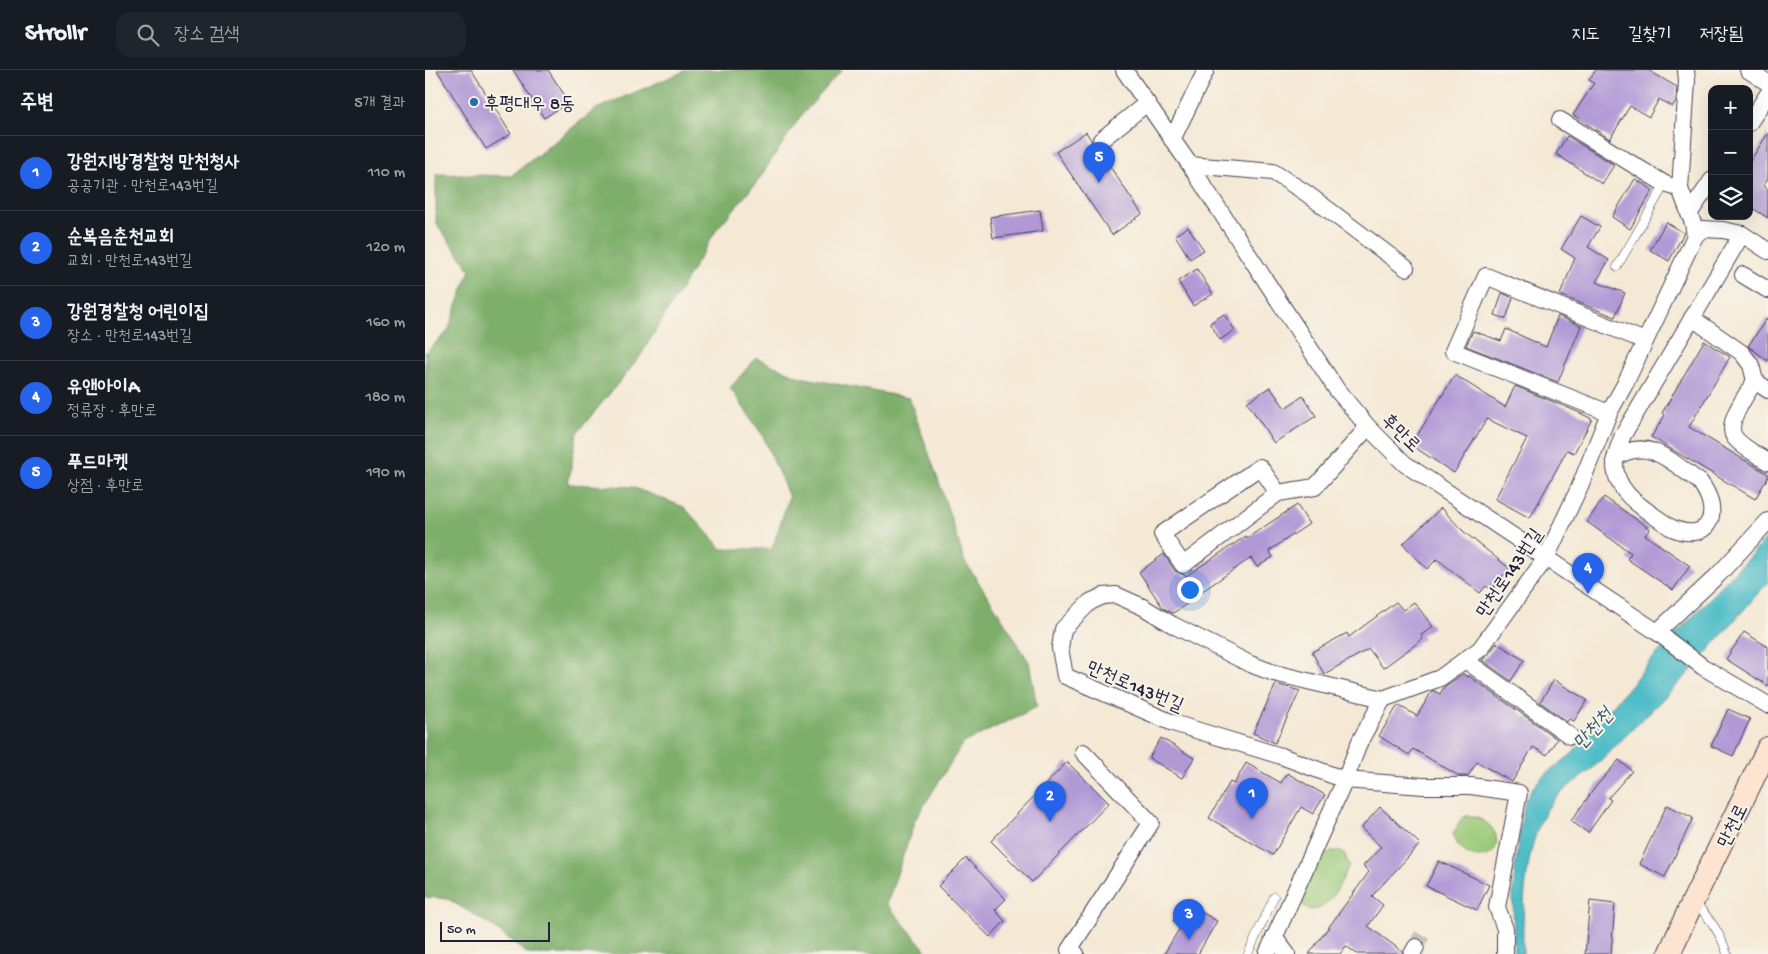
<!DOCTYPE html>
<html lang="ko">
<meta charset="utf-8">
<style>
body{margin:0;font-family:"Gochi Hand","Poor Story",sans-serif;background:#20242c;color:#f1f3f6}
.controls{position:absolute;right:15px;top:15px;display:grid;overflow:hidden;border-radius:10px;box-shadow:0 5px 20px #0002}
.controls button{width:45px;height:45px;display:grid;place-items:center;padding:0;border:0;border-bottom:1px solid #363941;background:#171b24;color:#f1f3f6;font:25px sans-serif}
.scale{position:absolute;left:15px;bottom:12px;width:110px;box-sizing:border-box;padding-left:5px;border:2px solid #22223b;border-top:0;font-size:14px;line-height:18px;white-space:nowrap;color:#22223b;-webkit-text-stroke:4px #f7f3e8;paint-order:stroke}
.you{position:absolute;left:764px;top:519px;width:18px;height:18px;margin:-12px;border:4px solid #fff;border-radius:50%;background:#1a73e8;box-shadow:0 0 0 8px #1a73e833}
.badge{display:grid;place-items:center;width:32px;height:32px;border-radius:50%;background:#2563eb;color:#fff;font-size:16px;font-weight:700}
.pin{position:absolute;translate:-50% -41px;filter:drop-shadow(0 1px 2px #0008)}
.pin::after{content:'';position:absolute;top:26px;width:18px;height:15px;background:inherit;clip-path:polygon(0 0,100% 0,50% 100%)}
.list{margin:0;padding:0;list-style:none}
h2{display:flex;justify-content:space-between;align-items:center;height:65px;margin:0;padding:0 20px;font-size:21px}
h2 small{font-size:16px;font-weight:400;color:#9ea1a6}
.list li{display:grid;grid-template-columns:32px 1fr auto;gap:15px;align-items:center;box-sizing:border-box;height:75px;padding:0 20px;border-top:1px solid #363941}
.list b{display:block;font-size:19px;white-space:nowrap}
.list p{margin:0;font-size:16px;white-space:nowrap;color:#9ea1a6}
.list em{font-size:16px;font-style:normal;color:#9ea1a6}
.icon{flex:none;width:28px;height:28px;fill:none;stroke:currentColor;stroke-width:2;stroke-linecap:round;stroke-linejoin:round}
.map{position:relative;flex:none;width:1343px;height:884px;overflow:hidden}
header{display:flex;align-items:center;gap:30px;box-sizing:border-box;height:70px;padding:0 25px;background:#171b24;border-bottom:1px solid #363941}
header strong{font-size:24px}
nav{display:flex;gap:28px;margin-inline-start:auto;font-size:18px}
.search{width:350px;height:45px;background:#20242c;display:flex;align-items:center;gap:12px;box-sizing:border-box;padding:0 18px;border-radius:15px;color:#9ea1a6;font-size:19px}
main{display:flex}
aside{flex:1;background:#171b24}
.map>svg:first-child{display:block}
.green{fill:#9dcb7a;stroke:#60765a}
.forest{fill:#7eaf6a;stroke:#506852}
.water{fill:#4fbdc7;stroke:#387081}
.building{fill:#b199d6}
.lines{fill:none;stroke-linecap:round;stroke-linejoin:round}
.street-tunnel{stroke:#cbc1b7;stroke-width:16;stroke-dasharray:16 8;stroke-linecap:butt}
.lane-casing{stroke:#424052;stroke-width:9}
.street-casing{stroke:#424052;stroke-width:18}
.secondary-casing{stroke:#424052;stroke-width:24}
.lane{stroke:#fff;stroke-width:8}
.street{stroke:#fff;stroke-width:16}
.secondary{stroke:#fde4d1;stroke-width:22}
.poi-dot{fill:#1f6fb2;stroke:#f7f3e8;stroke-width:2}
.labels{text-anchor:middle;stroke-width:4;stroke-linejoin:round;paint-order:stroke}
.poi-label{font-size:19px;fill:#22223b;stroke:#f7f3e8;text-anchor:start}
.street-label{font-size:19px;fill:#22223b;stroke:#f7f3e8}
.water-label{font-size:20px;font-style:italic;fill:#32586c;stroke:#f7f3e8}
</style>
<header>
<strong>Strollr</strong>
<div class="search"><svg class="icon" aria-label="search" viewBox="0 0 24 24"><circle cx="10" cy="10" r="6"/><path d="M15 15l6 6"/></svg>장소 검색</div>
<nav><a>지도</a><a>길찾기</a><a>저장됨</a></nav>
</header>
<main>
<aside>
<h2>주변<small>5개 결과</small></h2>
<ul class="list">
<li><span class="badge">1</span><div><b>강원지방경찰청 만천청사</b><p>공공기관 · 만천로143번길</p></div><em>110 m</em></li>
<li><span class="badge">2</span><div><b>순복음춘천교회</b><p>교회 · 만천로143번길</p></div><em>120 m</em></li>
<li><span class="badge">3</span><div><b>강원경찰청 어린이집</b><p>장소 · 만천로143번길</p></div><em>160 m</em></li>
<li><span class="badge">4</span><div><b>유앤아이A</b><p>정류장 · 후만로</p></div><em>180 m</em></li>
<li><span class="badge">5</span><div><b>푸드마켓</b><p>상점 · 후만로</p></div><em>190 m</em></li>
</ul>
</aside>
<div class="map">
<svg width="1343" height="884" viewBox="0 0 1343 884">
<rect width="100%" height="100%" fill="#f7f3e8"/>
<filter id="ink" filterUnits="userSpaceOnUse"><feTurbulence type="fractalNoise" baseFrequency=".02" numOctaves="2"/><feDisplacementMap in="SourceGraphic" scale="10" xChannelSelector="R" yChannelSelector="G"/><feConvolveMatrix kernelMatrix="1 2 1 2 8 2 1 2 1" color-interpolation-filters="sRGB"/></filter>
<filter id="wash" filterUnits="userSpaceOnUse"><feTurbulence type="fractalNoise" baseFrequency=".0096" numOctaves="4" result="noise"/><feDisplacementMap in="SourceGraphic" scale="20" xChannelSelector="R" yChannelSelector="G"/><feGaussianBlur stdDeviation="1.12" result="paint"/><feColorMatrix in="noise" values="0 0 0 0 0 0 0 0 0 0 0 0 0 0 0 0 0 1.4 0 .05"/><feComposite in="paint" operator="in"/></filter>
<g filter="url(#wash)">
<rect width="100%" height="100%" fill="#f5e9d6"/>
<g class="green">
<path d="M1041 746C1056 745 1078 761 1070 779 1068 783 1064 785 1061 786 1046 791 1032 778 1028 764L1037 748Z"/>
<path d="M907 781H914L920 785 924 796C917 809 903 845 884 839 878 837 876 833 874 828L892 788Z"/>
</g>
<path class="forest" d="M262 0H417L375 47 332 112 292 159 214 288 152 363 143 414 207 417 259 437 297 479H347L364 427 338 366 305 318 331 288 375 307 484 328 513 409 540 492 570 537 604 592 612 637 538 673 490 750 462 834 504 884H103L64 854 23 829 0 827V283L23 261 45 200 11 153V104L86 106 171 39Z"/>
<path class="water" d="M1343 467V512L1261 606 1164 702C1150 711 1135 722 1125 735 1100 767 1097 843 1098 884H1089L1088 823 1093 772 1100 731 1106 720 1116 708 1147 684 1228 588Z"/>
<g id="blocks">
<g class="building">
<path d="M12 0H46L86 64 61 79Z"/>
<path d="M88 0H123L144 32 119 48Z"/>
<path d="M1171 0H1223L1252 17 1251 31 1247 37 1234 29 1224 47 1205 36 1185 69 1148 45 1169 13 1164 10Z"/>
<path d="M661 62 666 70 668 76 673 79 717 144 687 165 631 82Z"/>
<path d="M1343 63V109L1338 116 1343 119V148L1324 136V93Z"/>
<path d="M1142 66 1189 95 1177 114 1131 84Z"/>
<path d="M1210 109 1228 120 1205 159 1187 147Z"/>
<path d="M615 140 618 161 568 168 565 147Z"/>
<path d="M1156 146 1175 157 1163 177 1184 190 1171 212 1200 223 1190 247 1135 225 1150 188 1136 179Z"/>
<path d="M1241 152 1259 163 1244 191 1225 180Z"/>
<path d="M763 157 779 180 765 189 750 165Z"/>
<path d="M772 199 788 224 768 236 753 211Z"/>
<path d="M1077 223 1088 228 1081 249 1070 245Z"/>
<path d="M799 244 810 260 795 270 785 253Z"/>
<path d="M1133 246 1156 256 1133 312 1041 276 1048 261 1076 271 1081 259 1121 277Z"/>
<path d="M1343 247V291L1323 276Z"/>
<path d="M1279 271 1305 287 1264 357 1343 404V407L1330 429 1226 367 1240 345 1237 343Z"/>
<path d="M1030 305 1080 337 1090 316 1153 342 1167 349 1149 383 1142 380 1105 448 1070 429 1102 368 1062 349 1029 403 986 375Z"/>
<path d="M845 317 860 338 878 326 891 346 849 373 822 332Z"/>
<path d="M1179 427 1225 459 1220 465 1265 496 1248 520 1202 489 1206 483 1162 452Z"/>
<path d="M872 435 884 454 844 481 848 487 832 497 826 488 773 524 774 526 748 543 738 538 714 502 739 484 750 501 761 506 821 466 822 468Z"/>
<path d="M1016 438 1038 461 1084 498 1067 520 1061 516 1055 523 1012 489 1002 499 978 474Z"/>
<path d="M971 532 978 540 989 532 1008 557 996 565 998 569 958 598 944 579 899 604 887 582 922 563 924 567Z"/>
<path d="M1319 562 1343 577V616L1301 589Z"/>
<path d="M1072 573 1099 590 1086 611 1057 590 1063 585Z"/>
<path d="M1038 604 1043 607 1044 606 1132 669 1122 685 1108 677 1087 712 1052 692 1043 706H1034L988 679 984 685 954 666 973 635 992 646 1007 621H1009L1015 624 1019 617Z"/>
<path d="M1129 610 1162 630 1149 651 1144 649 1142 652 1115 632Z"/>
<path d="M851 614 875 621 850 673 828 663Z"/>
<path d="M1303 639 1325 649 1308 686 1286 676Z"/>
<path d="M736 668 769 688 757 708 724 688Z"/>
<path d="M1194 690 1207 701 1183 728 1186 730 1163 763 1146 751 1172 715Z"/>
<path d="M642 692 684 733 607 812 566 771Z"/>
<path d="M821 693 856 713 862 703 900 725 888 744 876 737 848 785 784 748 805 712 809 714Z"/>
<path d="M1242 735 1268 748 1240 807 1214 794Z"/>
<path d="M955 737 995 774 947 826 958 835 943 856 978 882 977 884H932L921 876 915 884H884L944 802 938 796 956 777 936 758Z"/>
<path d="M541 788 581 829 570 840 580 851 565 867 513 816Z"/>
<path d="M1014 791 1064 815 1052 840 1001 816Z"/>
<path d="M1165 831 1190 834 1186 884H1160Z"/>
<path d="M759 832 792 851 773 884H739L756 856 748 851Z"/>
</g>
</g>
</g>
<g filter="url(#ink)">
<use href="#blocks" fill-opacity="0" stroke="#424052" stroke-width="1"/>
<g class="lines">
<path class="street-tunnel" d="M991 877 997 865"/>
<g class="lane-casing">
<g id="lane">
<path d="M1192 197 1240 114"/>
<path d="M1269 832C1284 847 1296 863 1302 884"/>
<path d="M823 884 849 827"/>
</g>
</g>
<g class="street-casing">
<g id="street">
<path d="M699 0 765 95 912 320 943 357 980 394 1232 562 1278 597 1343 635"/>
<path d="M1323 0 1343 13"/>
<path d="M1135 50 1240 114 1255 119"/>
<path d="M1324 53 1343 24"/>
<path d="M676 70 722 33"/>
<path d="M747 70 781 0"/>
<path d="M765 95 848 102 881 123 981 198"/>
<path d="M1264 144 1287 110"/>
<path d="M1270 166 1277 159 1298 160 1317 164 1343 181"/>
<path d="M1318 205 1343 220"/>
<path d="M1267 248 1317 283 1326 295 1330 311 1343 320"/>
<path d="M1330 311C1322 324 1299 354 1310 368 1318 378 1333 385 1343 392"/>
<path d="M1184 343 1028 281 1061 206 1220 271"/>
<path d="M1190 388C1224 365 1247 393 1275 412 1299 444 1283 475 1245 457 1222 440 1188 424 1190 391 1191 382 1195 373 1198 365L1317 164"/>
<path d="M853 423 758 495 737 464 835 397 853 423 890 417 943 357"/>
<path d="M1232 562 1293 505 1343 451"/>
<path d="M1040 590 1145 666"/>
<path d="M958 629 849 603 825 594 748 555 718 537 691 525 678 526 665 532 638 559 635 578 640 606 748 653 856 686 920 710 998 716H1046L1094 723 1072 837 1080 859V884"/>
<path d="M849 867 862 884"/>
<path d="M651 884 644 880 726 753 658 682"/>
<path d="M842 884 920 710 935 671 958 629 1015 608 1055 579 1121 488 1155 416 1184 343 1200 314 1270 166 1268 153 1255 119 1262 11 1261 0"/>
<path d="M987 884 991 877"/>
</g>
</g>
<g class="secondary-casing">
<path id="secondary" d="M1244 884 1268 831 1343 678"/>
</g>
<use href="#lane" class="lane"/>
<use href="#street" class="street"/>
<use href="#secondary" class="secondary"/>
</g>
</g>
<circle class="poi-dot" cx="49" cy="32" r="5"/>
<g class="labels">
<g class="poi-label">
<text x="59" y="39">후평대우 8동</text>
</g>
<g class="street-label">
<text transform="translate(977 362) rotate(44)" y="7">후만로</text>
<text transform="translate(1083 502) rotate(-56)" y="7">만천로143번길</text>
<text transform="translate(711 615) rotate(23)" y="7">만천로143번길</text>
<text transform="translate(1306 755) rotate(-64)" y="7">만천로</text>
</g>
<g class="water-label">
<text transform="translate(1167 658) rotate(-48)" y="7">만천천</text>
</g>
</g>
</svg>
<div class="controls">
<button>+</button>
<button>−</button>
<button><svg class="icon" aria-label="layers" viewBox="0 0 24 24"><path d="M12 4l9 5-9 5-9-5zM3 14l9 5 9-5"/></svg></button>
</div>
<div class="scale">50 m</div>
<div class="you"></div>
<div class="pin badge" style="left:827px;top:749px">1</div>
<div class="pin badge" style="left:625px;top:752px">2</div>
<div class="pin badge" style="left:764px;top:870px">3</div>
<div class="pin badge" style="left:1163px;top:524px">4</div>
<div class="pin badge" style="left:674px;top:113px">5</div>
</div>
</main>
